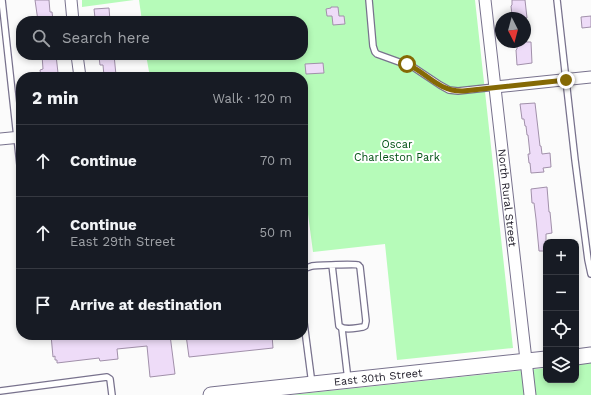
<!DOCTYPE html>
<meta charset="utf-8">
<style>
body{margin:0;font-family:"Work Sans",sans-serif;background:#242831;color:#f1f3f6}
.controls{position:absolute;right:12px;bottom:12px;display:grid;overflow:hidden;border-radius:8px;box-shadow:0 2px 6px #0003}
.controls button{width:36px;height:36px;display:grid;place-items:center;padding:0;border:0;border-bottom:1px solid #363941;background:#171b24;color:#f1f3f6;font:20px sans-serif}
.compass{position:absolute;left:495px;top:12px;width:36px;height:36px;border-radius:50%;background:#171b24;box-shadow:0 2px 6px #0003;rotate:174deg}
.stop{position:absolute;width:12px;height:12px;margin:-9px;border:3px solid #856904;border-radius:50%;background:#fff}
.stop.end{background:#856904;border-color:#fff;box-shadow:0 1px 4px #0008}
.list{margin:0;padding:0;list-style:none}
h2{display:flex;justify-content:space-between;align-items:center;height:52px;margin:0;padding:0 16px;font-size:17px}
h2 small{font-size:13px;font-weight:400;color:#9ea1a6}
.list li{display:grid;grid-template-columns:26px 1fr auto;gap:12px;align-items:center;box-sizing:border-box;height:72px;padding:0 16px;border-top:1px solid #363941}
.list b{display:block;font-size:15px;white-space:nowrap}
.list p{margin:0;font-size:13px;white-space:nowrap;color:#9ea1a6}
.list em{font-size:13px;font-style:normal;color:#9ea1a6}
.icon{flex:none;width:22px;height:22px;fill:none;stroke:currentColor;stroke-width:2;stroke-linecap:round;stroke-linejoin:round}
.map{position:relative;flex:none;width:591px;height:395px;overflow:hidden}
.search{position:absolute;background:#171b24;box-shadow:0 2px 6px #0003;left:16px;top:16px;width:292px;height:44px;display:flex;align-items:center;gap:10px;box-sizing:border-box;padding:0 14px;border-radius:16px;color:#9ea1a6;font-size:15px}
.panel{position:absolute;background:#171b24;box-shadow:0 2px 6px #0003;left:16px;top:72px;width:292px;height:268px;border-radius:16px}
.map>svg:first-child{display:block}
.green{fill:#b6fbb9}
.building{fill:#eedcf8;stroke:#a190aa}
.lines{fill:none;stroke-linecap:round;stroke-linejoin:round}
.service-casing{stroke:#78728d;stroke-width:8}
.minor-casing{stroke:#78728d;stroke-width:13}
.secondary-casing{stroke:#78728d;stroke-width:17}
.service{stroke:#fff;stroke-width:5.5}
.minor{stroke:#fff;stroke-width:11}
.secondary{stroke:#fff;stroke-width:15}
.route{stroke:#856904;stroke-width:5}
.labels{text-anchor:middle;stroke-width:4;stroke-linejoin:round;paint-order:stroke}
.park-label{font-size:11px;fill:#015013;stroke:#fff}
.street-label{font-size:11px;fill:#26232f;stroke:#fff}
</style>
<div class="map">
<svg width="591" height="395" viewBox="0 0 591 395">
<rect width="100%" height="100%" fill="#fbfbfb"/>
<g class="green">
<path d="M82 0H134L82 7Z"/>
<path d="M139 0H475L513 348 397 360 385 244 313 252 303 176V77H150L146 55H303V21H142Z"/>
<path d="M591 363V395H291L546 368V380H576V365Z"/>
</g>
<g class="building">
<path d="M35 0H49L50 12H52L53 20 50 21H38Z"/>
<path d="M512 0H525L527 18H514V15H512L511 6 512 5Z"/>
<path d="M331 7H338L339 16H344L345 24 333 25 332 16H327L326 9 331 8Z"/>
<path d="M109 8 110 21H98V17L95 18 94 9Z"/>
<path d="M591 16V27L582 28 581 17Z"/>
<path d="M517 42H531L532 63 517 65 516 50 517 49Z"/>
<path d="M42 55H56L58 73 54 74 55 77H41L40 70 43 69Z"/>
<path d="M114 55 116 75 104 76 103 65H100L99 57Z"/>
<path d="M323 63 324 73 306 74 305 64Z"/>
<path d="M535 103 540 146H541L542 154 550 153 551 167 543 168 544 172 531 173 530 163H529L528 154H530L528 135H527L526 126H525L524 119H522L520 104Z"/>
<path d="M547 187 549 212H550L552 233 546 234V251H539L536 219 534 203H532L531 189Z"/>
<path d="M51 335H170L175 374 150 377 147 346 117 349 118 359 100 361 99 358 57 363V360H55V356L53 357Z"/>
<path d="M186 335H272L273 348 189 357Z"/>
</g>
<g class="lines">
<g class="service-casing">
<g id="service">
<path d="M2 0 21 174"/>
<path d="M369 0 373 46 375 52 377 54 413 67 440 85 449 90 458 91 495 87"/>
<path d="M557 0 575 160 588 260 591 274"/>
<path d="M303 269C306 268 309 267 312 266 317 265 356 264 358 265 359 265 359 267 360 267L366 321 365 326 363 327C355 328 346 331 339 326L332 265"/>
<path d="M303 315 312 384"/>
<path d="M342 329 348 380"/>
<path d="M0 391 107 377 110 379 112 395"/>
</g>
</g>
<g class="minor-casing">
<g id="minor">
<path d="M71 0 73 21"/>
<path id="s1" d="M485 0 530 395"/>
<path d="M77 55 80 77"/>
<path d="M495 87 591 77"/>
<path d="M0 139 21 137"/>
</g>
</g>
<g class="secondary-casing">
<g id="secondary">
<path d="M576 357 591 355"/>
<path id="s2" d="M211 395 546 359"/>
</g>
</g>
<use href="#service" class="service"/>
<use href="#minor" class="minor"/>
<use href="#secondary" class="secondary"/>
</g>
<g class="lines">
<path class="route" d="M407 64C427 73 439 92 463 91L566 80"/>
</g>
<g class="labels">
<g class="park-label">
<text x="397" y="148">Oscar<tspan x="397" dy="13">Charleston Park</tspan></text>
</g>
<g class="street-label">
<text dy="4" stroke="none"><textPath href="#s1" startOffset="199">North Rural Street</textPath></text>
<text dy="4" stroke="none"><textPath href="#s2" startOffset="168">East 30th Street</textPath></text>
</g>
</g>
</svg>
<div class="controls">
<button>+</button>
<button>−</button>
<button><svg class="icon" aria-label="locate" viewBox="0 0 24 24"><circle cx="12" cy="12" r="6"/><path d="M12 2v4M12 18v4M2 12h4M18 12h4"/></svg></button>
<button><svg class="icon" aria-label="layers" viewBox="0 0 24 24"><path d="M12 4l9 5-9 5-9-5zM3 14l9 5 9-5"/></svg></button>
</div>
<svg class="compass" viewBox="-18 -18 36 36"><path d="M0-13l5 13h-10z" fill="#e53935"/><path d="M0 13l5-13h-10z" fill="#9ea1a6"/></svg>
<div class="stop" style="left:407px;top:64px"></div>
<div class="stop end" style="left:566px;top:80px"></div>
<div class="search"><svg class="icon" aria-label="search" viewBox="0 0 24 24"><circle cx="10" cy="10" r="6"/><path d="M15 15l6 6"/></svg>Search here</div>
<section class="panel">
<h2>2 min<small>Walk · 120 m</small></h2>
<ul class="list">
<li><svg class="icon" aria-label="ahead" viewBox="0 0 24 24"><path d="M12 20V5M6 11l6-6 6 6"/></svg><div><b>Continue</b></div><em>70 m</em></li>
<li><svg class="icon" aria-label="ahead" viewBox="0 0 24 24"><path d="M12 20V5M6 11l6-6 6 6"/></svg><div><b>Continue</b><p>East 29th Street</p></div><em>50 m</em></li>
<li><svg class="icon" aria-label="arrive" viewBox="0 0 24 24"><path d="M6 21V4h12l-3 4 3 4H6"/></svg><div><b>Arrive at destination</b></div></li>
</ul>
</section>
</div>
